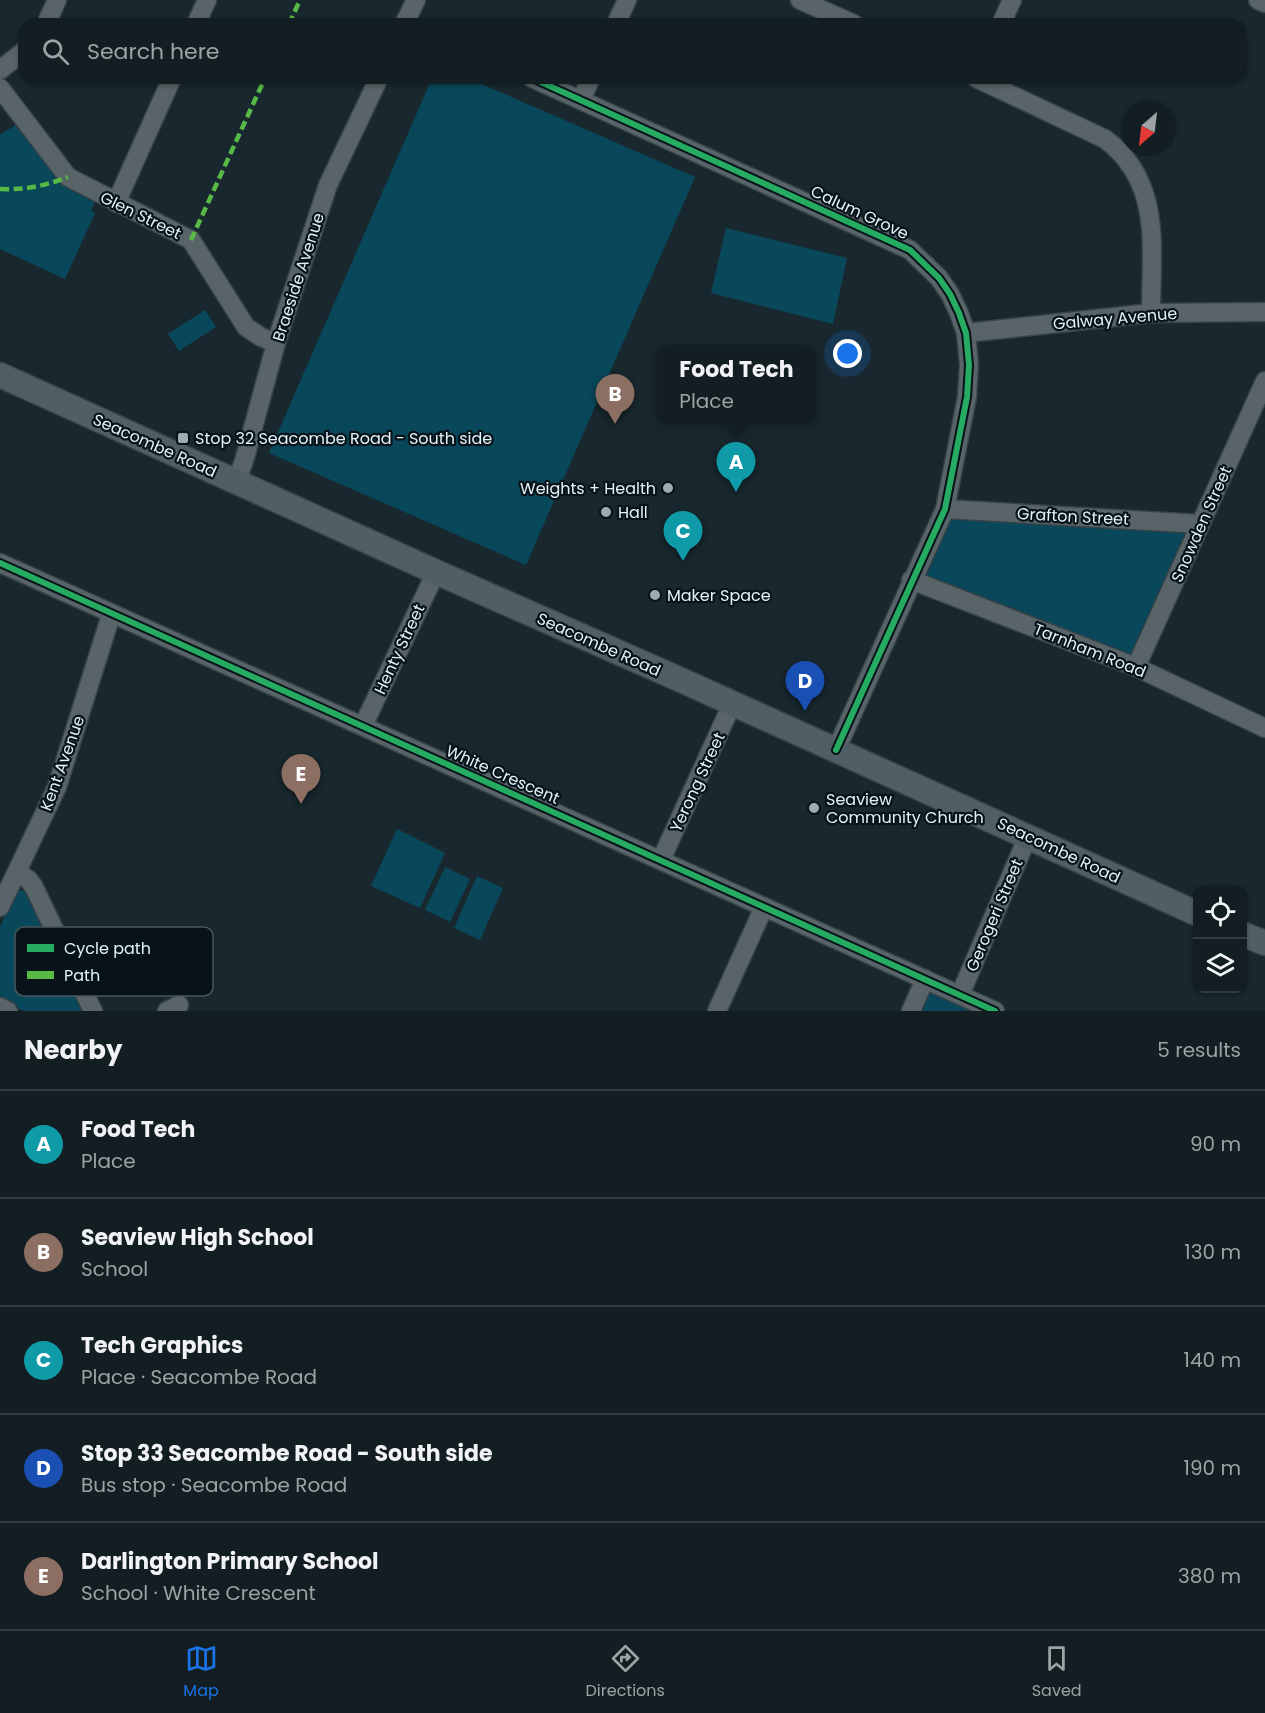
<!DOCTYPE html>
<meta charset="utf-8">
<style>
body{margin:0;font-family:Poppins,sans-serif;background:#1f2b2f;color:#f1f3f6}
.controls{position:absolute;right:18px;bottom:18px;display:grid;overflow:hidden;border-radius:12px;box-shadow:0 2px 4px #0004}
.controls button{width:54px;height:54px;display:grid;place-items:center;padding:0;border:0;border-bottom:2px solid #313c40;background:#121e22;color:#f1f3f6;font:30px sans-serif}
.compass{position:absolute;left:1121px;top:102px;width:54px;height:54px;border-radius:50%;background:#121e22;box-shadow:0 2px 4px #0004;rotate:208deg}
.you{position:absolute;left:848px;top:354px;width:21px;height:21px;margin:-15px;border:4px solid #fff;border-radius:50%;background:#1a73e8;box-shadow:0 0 0 9px #1a73e833}
.badge{display:grid;place-items:center;width:39px;height:39px;border-radius:50%;background:#1a73e8;color:#fff;font-size:20px;font-weight:700}
.pin{position:absolute;translate:-50% -50px;filter:drop-shadow(0 2px 3px #0008)}
.pin::after{content:'';position:absolute;top:32px;width:21px;height:18px;background:inherit;clip-path:polygon(0 0,100% 0,50% 100%)}
.popup{position:absolute;left:657px;top:345px;width:159px;height:78px;box-sizing:border-box;display:grid;place-content:center;border-radius:12px;background:#121e22;filter:drop-shadow(0 2px 4px #0005);font-size:20px;white-space:nowrap;color:#9ca2a5}
.popup b{font-size:22px;color:#f1f3f6}
.popup::after{content:'';position:absolute;left:50%;top:100%;margin-left:-12px;border:12px solid transparent;border-top-color:#121e22}
.list{margin:0;padding:0;list-style:none}
h2{display:flex;justify-content:space-between;align-items:center;height:78px;margin:0;padding:0 24px;font-size:26px}
h2 small{font-size:20px;font-weight:400;color:#9ca2a5}
.list li{display:grid;grid-template-columns:39px 1fr auto;gap:18px;align-items:center;box-sizing:border-box;height:108px;padding:0 24px;border-top:2px solid #313c40}
.list b{display:block;font-size:22px;white-space:nowrap}
.list p{margin:0;font-size:20px;white-space:nowrap;color:#9ca2a5}
.list em{font-size:20px;font-style:normal;color:#9ca2a5}
.icon{flex:none;width:33px;height:33px;fill:none;stroke:currentColor;stroke-width:2;stroke-linecap:round;stroke-linejoin:round}
.map{position:relative;flex:none;width:1265px;height:1011px;overflow:hidden}
.search{position:absolute;background:#121e22;box-shadow:0 2px 4px #0004;left:18px;right:18px;top:18px;height:66px;display:flex;align-items:center;gap:15px;box-sizing:border-box;padding:0 21px;border-radius:18px;color:#9ca2a5;font-size:22px}
.sheet{height:618px;background:#121e22}
nav{display:flex;justify-content:space-around;align-items:center;box-sizing:border-box;height:84px;border-top:2px solid #313c40;background:#121e22;font-size:16px;color:#9ca2a5}
nav a{display:grid;justify-items:center;gap:3px}
nav .on{color:#1a73e8}
.map>svg:first-child{display:block}
.green{fill:#09475a}
.lines{fill:none;stroke-linecap:round;stroke-linejoin:round}
.minor-casing{stroke:#364247;stroke-width:21}
.major-casing{stroke:#364247;stroke-width:27}
.minor{stroke:#586468;stroke-width:18}
.major{stroke:#505f65;stroke-width:24}
.quiet{stroke:#58b947;stroke-width:4.5;stroke-dasharray:9 4.5;stroke-linecap:butt}
.cycleway-casing{stroke:#071318;stroke-width:10}
.cycleway{stroke:#26ab63;stroke-width:6}
.poi-dot{fill:#9babb2;stroke:#071318;stroke-width:2}
.labels{text-anchor:middle;stroke-width:4.5;stroke-linejoin:round;paint-order:stroke}
.street-label{font-size:16px;fill:#e2f2f9;stroke:#071318}
.poi-label{font-size:16px;fill:#e2f2f9;stroke:#071318;text-anchor:start}
.key{fill:#071318;stroke:#49565c;stroke-width:1.5}
.key-label{font-size:16px;fill:#e2f2f9}
</style>
<div class="map">
<svg width="1265" height="1011" viewBox="0 0 1265 1011">
<rect width="100%" height="100%" fill="#18282e"/>
<g class="green">
<path d="M432 78H468L695 177 526 565 269 453Z"/>
<path d="M17 124 96 200 91 210 95 213 65 279 0 249V135Z"/>
<path d="M726 228 847 258 833 324 711 293Z"/>
<path d="M205 310 216 327 179 351 168 334Z"/>
<path d="M947 513 1196 527 1135 663 916 579Z"/>
<path d="M397 829 445 853 420 908 371 886Z"/>
<path d="M445 867 470 879 450 922 425 910Z"/>
<path d="M477 876 503 888 480 940 454 928Z"/>
<path d="M20 890 30 893 86 1011H24L0 1000V927L15 893Z"/>
<path d="M929 989 976 1011H919Z"/>
</g>
<g class="lines">
<g class="minor-casing">
<g id="minor">
<path d="M800 0 854 24"/>
<path d="M1258 0 1265 3"/>
<path d="M46 24 57 0"/>
<path d="M196 24 207 0"/>
<path d="M404 24 416 0"/>
<path d="M616 24 627 0"/>
<path d="M1001 24 1012 0"/>
<path d="M0 70 24 51"/>
<path d="M532 78 910 250 939 278 950 294 959 313 966 333 969 365 967 397 945 509 836 750"/>
<path d="M976 78 1105 139C1163 182 1151 249 1151 313"/>
<path d="M0 88 68 177 191 240 246 327 261 337 276 343"/>
<path d="M581 100 591 78"/>
<path d="M116 203 172 78"/>
<path d="M966 333 1151 313 1265 312"/>
<path d="M236 482 244 461 276 343 328 185 379 78"/>
<path d="M945 509 1200 524"/>
<path d="M0 563 995 1011"/>
<path d="M911 580 1136 667 1265 728"/>
<path d="M1136 667 1265 381"/>
<path d="M363 726 436 572"/>
<path d="M661 860 732 704"/>
<path d="M17 872 28 879 34 887 93 1011"/>
<path d="M0 907 57 787 111 615"/>
<path d="M960 995 1028 836"/>
<path d="M0 1007 8 1011"/>
<path d="M167 1011 179 1005"/>
<path d="M717 1011 764 907"/>
<path d="M911 1011 925 979"/>
</g>
</g>
<g class="major-casing">
<g id="major">
<path d="M0 375 436 572 681 680 1198 914"/>
<path d="M1242 934 1265 943"/>
</g>
</g>
<use href="#minor" class="minor"/>
<use href="#major" class="major"/>
<g class="quiet">
<path d="M289 24 300 0"/>
<path d="M0 189C25 190 45 186 68 177"/>
<path d="M191 240 265 78"/>
</g>
<g class="cycleway-casing">
<g id="cycleway">
<path d="M532 78 910 250 939 278 950 294 959 313 966 333 969 365 967 397 945 509 836 750"/>
<path d="M0 563 995 1011"/>
</g>
</g>
<use href="#cycleway" class="cycleway"/>
</g>
<g class="poi-dot">
<rect x="177" y="432" width="12" height="12" rx="3"/>
<circle cx="668" cy="488" r="6"/>
<circle cx="606" cy="512" r="6"/>
<circle cx="655" cy="595" r="6"/>
<circle cx="814" cy="808" r="6"/>
</g>
<g class="labels">
<g class="street-label">
<text transform="translate(860 212) rotate(25)" y="6">Calum Grove</text>
<text transform="translate(141 215) rotate(26)" y="6">Glen Street</text>
<text transform="translate(298 277) rotate(-72)" y="6">Braeside Avenue</text>
<text transform="translate(1115 318) rotate(-5)" y="6">Galway Avenue</text>
<text transform="translate(155 445) rotate(24)" y="6">Seacombe Road</text>
<text transform="translate(1073 516) rotate(3)" y="6">Grafton Street</text>
<text transform="translate(1201 524) rotate(-66)" y="6">Snowden Street</text>
<text transform="translate(599 644) rotate(24)" y="6">Seacombe Road</text>
<text transform="translate(399 649) rotate(-65)" y="6">Henty Street</text>
<text transform="translate(1090 650) rotate(22)" y="6">Tarnham Road</text>
<text transform="translate(62 763) rotate(-70)" y="6">Kent Avenue</text>
<text transform="translate(503 774) rotate(24)" y="6">White Crescent</text>
<text transform="translate(697 782) rotate(-65)" y="6">Yerong Street</text>
<text transform="translate(1059 850) rotate(25)" y="6">Seacombe Road</text>
<text transform="translate(994 915) rotate(-67)" y="6">Gerogeri Street</text>
</g>
<g class="poi-label">
<text x="195" y="444">Stop 32 Seacombe Road - South side</text>
<text x="656" y="494" text-anchor="end">Weights + Health</text>
<text x="618" y="518">Hall</text>
<text x="667" y="601">Maker Space</text>
<text x="826" y="805">Seaview<tspan x="826" dy="18">Community Church</tspan></text>
</g>
</g>
<rect x="15" y="927" width="198" height="69" rx="9" class="key"/>
<rect x="27" y="944" width="27" height="8" fill="#26ab63"/>
<rect x="27" y="971" width="27" height="8" fill="#58b947"/>
<g class="key-label">
<text x="64" y="954">Cycle path</text>
<text x="64" y="981">Path</text>
</g>
</svg>
<div class="controls">
<button><svg class="icon" aria-label="locate" viewBox="0 0 24 24"><circle cx="12" cy="12" r="6"/><path d="M12 2v4M12 18v4M2 12h4M18 12h4"/></svg></button>
<button><svg class="icon" aria-label="layers" viewBox="0 0 24 24"><path d="M12 4l9 5-9 5-9-5zM3 14l9 5 9-5"/></svg></button>
</div>
<svg class="compass" viewBox="-18 -18 36 36"><path d="M0-13l5 13h-10z" fill="#e53935"/><path d="M0 13l5-13h-10z" fill="#9ca2a5"/></svg>
<div class="you"></div>
<div class="pin badge" style="left:736px;top:492px;background:#0f9aa8">A</div>
<div class="popup"><b>Food Tech</b>Place</div>
<div class="pin badge" style="left:615px;top:424px;background:#8d6e63">B</div>
<div class="pin badge" style="left:683px;top:561px;background:#0f9aa8">C</div>
<div class="pin badge" style="left:805px;top:711px;background:#1a4fb4">D</div>
<div class="pin badge" style="left:301px;top:804px;background:#8d6e63">E</div>
<div class="search"><svg class="icon" aria-label="search" viewBox="0 0 24 24"><circle cx="10" cy="10" r="6"/><path d="M15 15l6 6"/></svg>Search here</div>
</div>
<section class="sheet">
<h2>Nearby<small>5 results</small></h2>
<ul class="list">
<li><span class="badge" style="background:#0f9aa8">A</span><div><b>Food Tech</b><p>Place</p></div><em>90 m</em></li>
<li><span class="badge" style="background:#8d6e63">B</span><div><b>Seaview High School</b><p>School</p></div><em>130 m</em></li>
<li><span class="badge" style="background:#0f9aa8">C</span><div><b>Tech Graphics</b><p>Place · Seacombe Road</p></div><em>140 m</em></li>
<li><span class="badge" style="background:#1a4fb4">D</span><div><b>Stop 33 Seacombe Road - South side</b><p>Bus stop · Seacombe Road</p></div><em>190 m</em></li>
<li><span class="badge" style="background:#8d6e63">E</span><div><b>Darlington Primary School</b><p>School · White Crescent</p></div><em>380 m</em></li>
</ul>
</section>
<nav>
<a class="on"><svg class="icon" aria-label="map" viewBox="0 0 24 24"><path d="M3 6l6-2 6 2 6-2v14l-6 2-6-2-6 2zM9 4v14M15 6v14"/></svg>Map</a>
<a><svg class="icon" aria-label="directions" viewBox="0 0 24 24"><path d="M12 3l9 9-9 9-9-9zM9 14v-3h6M13 9l2 2-2 2"/></svg>Directions</a>
<a><svg class="icon" aria-label="saved" viewBox="0 0 24 24"><path d="M7 4h10v16l-5-4-5 4z"/></svg>Saved</a>
</nav>
